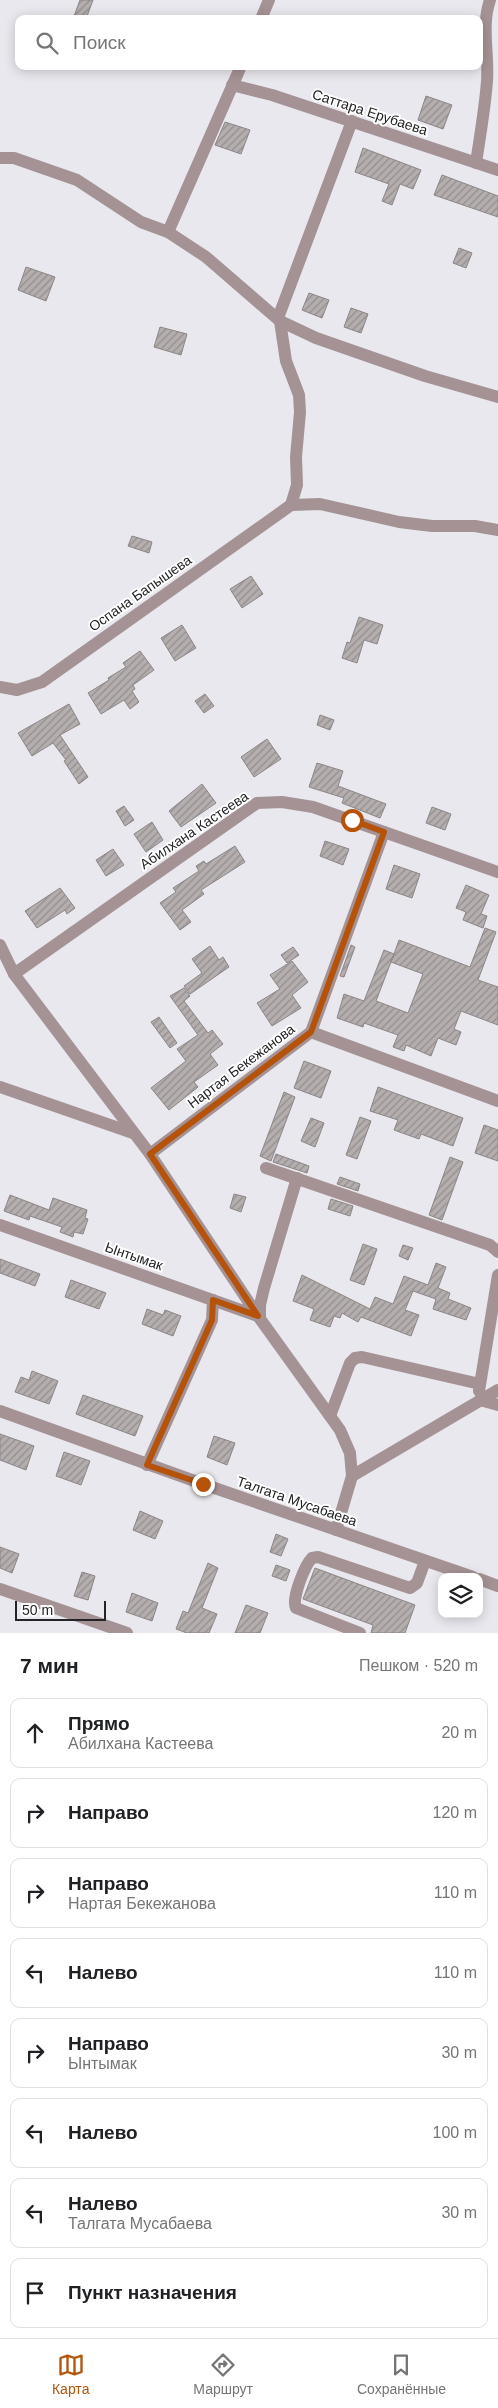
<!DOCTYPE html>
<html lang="ru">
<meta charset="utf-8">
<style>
body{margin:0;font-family:Helvetica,sans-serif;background:#f6f6f6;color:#202124}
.controls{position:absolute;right:15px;bottom:15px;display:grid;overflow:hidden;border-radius:10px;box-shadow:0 2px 12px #0003}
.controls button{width:45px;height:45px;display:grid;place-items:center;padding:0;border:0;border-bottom:1px solid #e0e0e0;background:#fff;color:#202124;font:25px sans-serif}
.scale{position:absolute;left:15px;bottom:12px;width:91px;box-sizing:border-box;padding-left:5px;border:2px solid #242426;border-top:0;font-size:14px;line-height:18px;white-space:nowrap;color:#242426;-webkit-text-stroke:4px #fff;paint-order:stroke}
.stop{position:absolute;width:15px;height:15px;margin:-11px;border:4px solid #b45309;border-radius:50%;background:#fff}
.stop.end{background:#b45309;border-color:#fff;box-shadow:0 1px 5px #0008}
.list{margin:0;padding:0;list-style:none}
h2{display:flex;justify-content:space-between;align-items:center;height:65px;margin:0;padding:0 20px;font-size:21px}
h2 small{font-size:16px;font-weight:400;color:#757577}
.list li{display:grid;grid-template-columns:32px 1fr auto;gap:15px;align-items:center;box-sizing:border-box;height:70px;margin:0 10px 10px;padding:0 10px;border:1px solid #e0e0e0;border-radius:10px}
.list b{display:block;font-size:19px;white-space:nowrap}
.list p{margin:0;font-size:16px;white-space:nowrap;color:#757577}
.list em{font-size:16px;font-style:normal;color:#757577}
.icon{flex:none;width:28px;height:28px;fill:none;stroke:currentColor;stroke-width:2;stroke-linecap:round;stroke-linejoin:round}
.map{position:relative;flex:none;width:498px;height:1633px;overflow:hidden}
.search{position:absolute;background:#fff;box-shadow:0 2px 12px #0003;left:15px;right:15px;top:15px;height:55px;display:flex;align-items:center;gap:12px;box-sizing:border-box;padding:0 18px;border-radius:10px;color:#757577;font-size:19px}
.sheet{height:705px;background:#fff}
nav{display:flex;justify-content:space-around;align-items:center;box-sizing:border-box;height:70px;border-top:1px solid #e0e0e0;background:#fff;font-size:14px;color:#757577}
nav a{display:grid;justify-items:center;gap:2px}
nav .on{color:#b45309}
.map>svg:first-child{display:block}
.building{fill:url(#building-hatch);stroke:#8c8585;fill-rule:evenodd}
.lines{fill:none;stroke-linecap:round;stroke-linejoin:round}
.minor{stroke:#a59295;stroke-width:12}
.route{stroke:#b45309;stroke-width:6}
.labels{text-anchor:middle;stroke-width:4;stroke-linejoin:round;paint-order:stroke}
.street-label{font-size:14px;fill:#242426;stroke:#fff}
</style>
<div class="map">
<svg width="498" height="1633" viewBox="0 0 498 1633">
<defs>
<pattern id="building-hatch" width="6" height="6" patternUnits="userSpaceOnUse" patternTransform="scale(1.25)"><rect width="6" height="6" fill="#b5aeae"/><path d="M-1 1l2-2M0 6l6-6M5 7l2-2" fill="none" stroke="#938d8d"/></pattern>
</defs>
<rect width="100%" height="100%" fill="#e8e8ee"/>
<g class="building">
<path d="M80 0H93L86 19H73Z"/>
<path d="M426 96 452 105 443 129 418 120Z"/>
<path d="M225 122 250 130 241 154 215 145Z"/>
<path d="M363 148 421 170 413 189 400 184 392 205 382 201 389 184 355 172Z"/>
<path d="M442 175 498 196V217L434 195Z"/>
<path d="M459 248 472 253 466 268 453 263Z"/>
<path d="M26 267 55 277 46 301 18 290Z"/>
<path d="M309 293 329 300 322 318 302 310Z"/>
<path d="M351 308 368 314 361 333 344 327Z"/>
<path d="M160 327 187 334 181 355 154 347Z"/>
<path d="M132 536 152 542 149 553 128 546Z"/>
<path d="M251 576 263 594 242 608 230 589Z"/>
<path d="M359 617 383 625 377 644 364 640 357 663 342 658 347 642 350 643Z"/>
<path d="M182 625 196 648 175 661 161 638Z"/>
<path d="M140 651 154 670 133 685 135 689 132 691 139 702 130 709 124 700 101 714 88 693 109 680 108 678 126 667 123 663Z"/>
<path d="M205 694 214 706 204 713 195 701Z"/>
<path d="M69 704 80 724 60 735 88 777 79 784 64 761 66 760 53 743 32 756 18 733Z"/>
<path d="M320 715 334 720 330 730 317 725Z"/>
<path d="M267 739 281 759 254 777 241 757Z"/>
<path d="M317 763 343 771 338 786 386 804 380 818 342 803 344 798 309 787Z"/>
<path d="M202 784 216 803 181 827 169 811Z"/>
<path d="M124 806 134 820 125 826 116 811Z"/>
<path d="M432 807 451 814 445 830 426 823Z"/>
<path d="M152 822 163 840 146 852 134 834Z"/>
<path d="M325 841 349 849 343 865 320 856Z"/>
<path d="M235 846 245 862 201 890 204 894 182 910 191 922 180 930 160 903 176 892 173 888 199 871 196 866 204 861 206 864Z"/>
<path d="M113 849 124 865 106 876 96 860Z"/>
<path d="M394 865 420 874 412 898 386 889Z"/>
<path d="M466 885 489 895 481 914 487 916 483 928 463 920 466 912 456 908Z"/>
<path d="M60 888 75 908 67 914 65 910 37 928 25 911Z"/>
<path d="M485 928 496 932 478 980 498 987V1025L461 1011 454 1029 461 1032 456 1045 438 1038 431 1056 406 1045 404 1051 393 1047 398 1035 364 1023 363 1027 337 1018 344 994 364 1001 384 950 394 954 399 940 470 967ZM394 954 391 962 423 974 408 1013 376 1001Z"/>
<path d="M351 945 355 947 344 977 340 976Z"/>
<path d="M210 946 219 960 223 957 229 967 190 994 184 986 202 973 192 959Z"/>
<path d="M293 947 299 955 287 963 281 955Z"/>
<path d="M292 961 308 982 292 995 301 1008 272 1026 257 1003 280 989 270 975Z"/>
<path d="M184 988 190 996 184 1001 208 1033 212 1030 223 1044 210 1054 218 1065 194 1082 198 1087 169 1110 151 1088 186 1061 177 1049 198 1035 170 996Z"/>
<path d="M159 1017 177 1043 170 1048 151 1022Z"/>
<path d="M304 1061 331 1071 321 1098 294 1088Z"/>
<path d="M378 1087 463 1118 453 1146 421 1134 419 1139 394 1130 398 1120 370 1111Z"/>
<path d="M284 1092 295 1097 271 1161 260 1156Z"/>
<path d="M360 1117 371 1121 357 1159 346 1155Z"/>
<path d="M311 1118 324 1123 315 1147 301 1141Z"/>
<path d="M484 1125 498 1130V1161L475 1153Z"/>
<path d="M276 1154 309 1166 307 1173 273 1162Z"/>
<path d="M450 1157 463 1162 442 1220 429 1215Z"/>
<path d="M340 1177 360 1184 358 1191 337 1184Z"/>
<path d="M234 1194 246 1197 241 1212 230 1208Z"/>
<path d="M10 1195 49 1210 53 1198 87 1210 85 1218 88 1219 83 1234 74 1232 73 1237 60 1232 62 1227 30 1216 29 1220 4 1211Z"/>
<path d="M331 1199 353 1206 350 1216 328 1209Z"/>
<path d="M363 1244 377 1249 364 1285 350 1280Z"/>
<path d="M403 1245 413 1248 408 1260 399 1256Z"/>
<path d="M0 1259 40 1274 35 1286 0 1273Z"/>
<path d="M436 1263 446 1267 438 1288 450 1293 448 1299 471 1308 466 1320 433 1309 436 1299 413 1291 405 1310 419 1315 411 1336 361 1317 358 1322 342 1313 340 1318 334 1316 330 1327 310 1320 314 1309 293 1301 302 1275 370 1309 375 1297 393 1304 404 1276 428 1285Z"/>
<path d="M71 1280 106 1293 99 1309 65 1297Z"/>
<path d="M147 1309 163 1315 165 1310 181 1316 173 1336 142 1324Z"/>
<path d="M32 1371 58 1381 49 1404 15 1392 21 1377 29 1380Z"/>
<path d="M83 1395 143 1416 135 1436 76 1414Z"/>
<path d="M0 1434 34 1446 26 1470 0 1460Z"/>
<path d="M214 1436 235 1443 227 1465 207 1457Z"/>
<path d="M64 1452 90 1461 81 1485 56 1476Z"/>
<path d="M140 1511 163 1521 155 1539 133 1530Z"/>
<path d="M276 1534 288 1539 281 1556 270 1552Z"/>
<path d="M0 1547 19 1554 12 1573 0 1568Z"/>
<path d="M208 1563 218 1568 202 1608 217 1614 209 1633H187L176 1629 183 1611 188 1613Z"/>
<path d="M276 1565 290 1570 286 1581 272 1576Z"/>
<path d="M315 1568 415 1605 405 1633H371L373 1625 303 1599Z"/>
<path d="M82 1572 95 1576 88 1600 74 1596Z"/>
<path d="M132 1593 158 1603 152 1621 126 1612Z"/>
<path d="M246 1605 268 1613 260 1633H235Z"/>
</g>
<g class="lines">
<g class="minor">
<path d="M261 19 269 0"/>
<path d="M232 85 272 95 498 170"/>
<path d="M0 158H14L77 180 141 222 168 232 206 257 280 321 316 338 425 376 498 397"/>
<path d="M476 163C480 136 485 108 487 81 489 54 481 26 490 0"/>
<path d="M168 232 241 66"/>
<path d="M278 318 352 121"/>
<path d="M280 321 286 361 299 395 300 412 296 457 297 485 291 505"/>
<path d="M291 505 320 504 399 522 432 526H475L498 530"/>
<path d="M0 687 17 690 42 682 291 505"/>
<path d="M0 945 14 974 150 1154 258 1316 340 1430 350 1453 352 1476 336 1530"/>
<path d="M14 974 257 803 282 802 313 807 498 872"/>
<path d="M311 1032 384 832"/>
<path d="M311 1032 498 1101"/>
<path d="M0 1087 133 1133"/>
<path d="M150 1154 311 1032"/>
<path d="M266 1168 490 1245 498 1252"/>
<path d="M0 1225 258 1316"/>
<path d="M260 1318V1305L264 1288 297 1178"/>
<path d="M479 1391 498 1275"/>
<path d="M480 1400 498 1405"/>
<path d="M0 1411 203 1484 473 1577"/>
<path d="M330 1416 350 1363 355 1358 362 1357 480 1384"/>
<path d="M147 1465 212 1320 213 1300"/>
<path d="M352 1476 498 1390"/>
<path d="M479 1579 498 1586"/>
<path d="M0 1589 127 1633"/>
<path d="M360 1633 296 1608C291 1599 305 1565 312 1558L318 1557 410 1588 417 1583 425 1561"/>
</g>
</g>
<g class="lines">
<path class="route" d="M203 1484 147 1465 212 1320 213 1300 258 1316 150 1154 311 1032 384 832 352 820"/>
</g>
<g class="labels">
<g class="street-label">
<text transform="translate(370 112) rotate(18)" y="5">Саттара Ерубаева</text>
<text transform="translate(140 593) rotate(-35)" y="5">Оспана Бапышева</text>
<text transform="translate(194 830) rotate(-34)" y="5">Абилхана Кастеева</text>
<text transform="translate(241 1066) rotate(-37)" y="5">Нартая Бекежанова</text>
<text transform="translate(134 1256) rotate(19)" y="5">Ынтымак</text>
<text transform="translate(297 1501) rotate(19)" y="5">Талгата Мусабаева</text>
</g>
</g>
</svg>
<div class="controls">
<button><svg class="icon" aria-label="layers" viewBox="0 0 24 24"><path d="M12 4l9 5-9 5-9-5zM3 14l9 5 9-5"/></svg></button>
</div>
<div class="scale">50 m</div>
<div class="stop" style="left:352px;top:820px"></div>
<div class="stop end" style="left:203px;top:1484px"></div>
<div class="search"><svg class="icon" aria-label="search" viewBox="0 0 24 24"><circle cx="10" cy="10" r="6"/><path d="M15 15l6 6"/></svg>Поиск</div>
</div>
<section class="sheet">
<h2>7 мин<small>Пешком · 520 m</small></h2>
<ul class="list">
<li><svg class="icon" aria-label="ahead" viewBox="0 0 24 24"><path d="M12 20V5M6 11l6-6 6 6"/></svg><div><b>Прямо</b><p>Абилхана Кастеева</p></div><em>20 m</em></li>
<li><svg class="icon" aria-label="right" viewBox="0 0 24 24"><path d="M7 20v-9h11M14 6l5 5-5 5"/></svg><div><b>Направо</b></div><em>120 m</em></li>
<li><svg class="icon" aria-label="right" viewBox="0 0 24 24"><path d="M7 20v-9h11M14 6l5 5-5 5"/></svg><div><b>Направо</b><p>Нартая Бекежанова</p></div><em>110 m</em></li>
<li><svg class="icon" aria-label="left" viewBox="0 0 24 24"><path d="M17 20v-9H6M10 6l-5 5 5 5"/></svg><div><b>Налево</b></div><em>110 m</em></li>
<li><svg class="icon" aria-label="right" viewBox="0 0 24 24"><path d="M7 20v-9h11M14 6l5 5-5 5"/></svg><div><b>Направо</b><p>Ынтымак</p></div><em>30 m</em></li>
<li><svg class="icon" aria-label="left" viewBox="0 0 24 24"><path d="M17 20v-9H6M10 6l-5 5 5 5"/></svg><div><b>Налево</b></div><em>100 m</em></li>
<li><svg class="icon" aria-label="left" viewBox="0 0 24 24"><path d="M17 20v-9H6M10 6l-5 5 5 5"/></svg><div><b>Налево</b><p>Талгата Мусабаева</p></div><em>30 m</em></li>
<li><svg class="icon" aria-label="arrive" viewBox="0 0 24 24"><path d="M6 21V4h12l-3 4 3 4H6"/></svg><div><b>Пункт назначения</b></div></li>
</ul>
</section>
<nav>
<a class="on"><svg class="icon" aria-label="map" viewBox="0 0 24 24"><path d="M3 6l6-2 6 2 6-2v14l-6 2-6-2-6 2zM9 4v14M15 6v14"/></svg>Карта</a>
<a><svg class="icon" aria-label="directions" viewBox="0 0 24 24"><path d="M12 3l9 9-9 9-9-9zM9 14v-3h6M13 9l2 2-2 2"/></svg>Маршрут</a>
<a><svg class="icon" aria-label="saved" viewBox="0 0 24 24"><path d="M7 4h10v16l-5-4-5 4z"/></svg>Сохранённые</a>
</nav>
